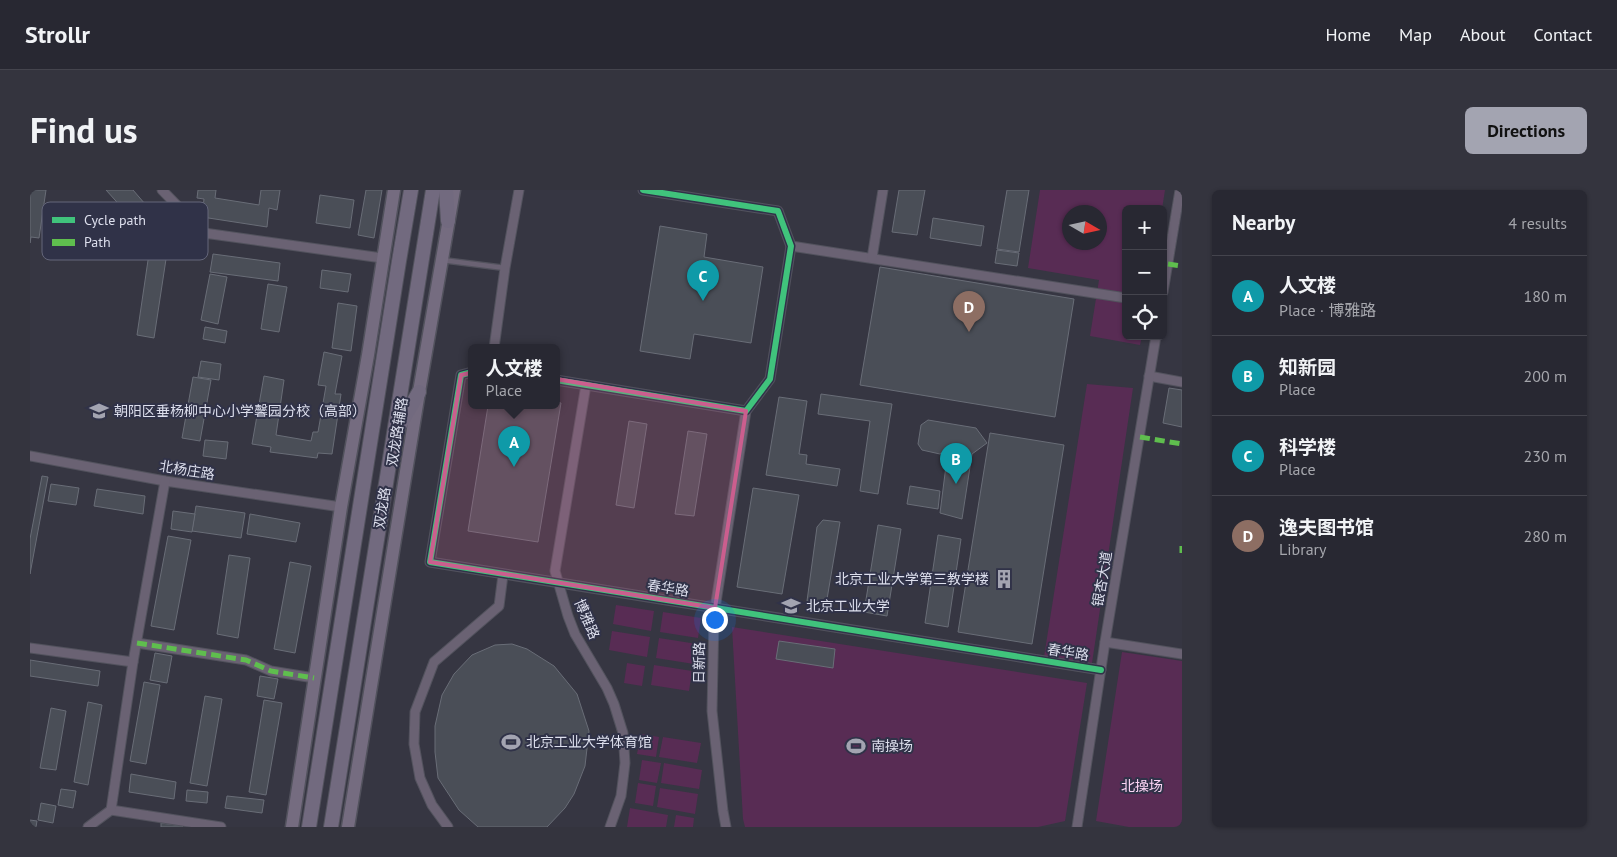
<!DOCTYPE html>
<meta charset="utf-8">
<style>
body{margin:0;font-family:"PT Sans","Noto Sans SC",sans-serif;background:#34343e;color:#f1f3f6}
.controls{position:absolute;right:15px;top:15px;display:grid;overflow:hidden;border-radius:8px;box-shadow:0 1px 4px #0004}
.controls button{width:45px;height:45px;display:grid;place-items:center;padding:0;border:0;border-bottom:1px solid #44444d;background:#282832;color:#f1f3f6;font:25px sans-serif}
.compass{position:absolute;left:1032px;top:15px;width:45px;height:45px;border-radius:50%;background:#282832;box-shadow:0 1px 4px #0004;rotate:99deg}
.you{position:absolute;left:684px;top:429px;width:18px;height:18px;margin:-12px;border:4px solid #fff;border-radius:50%;background:#1a73e8;box-shadow:0 0 0 8px #1a73e833}
.badge{display:grid;place-items:center;width:32px;height:32px;border-radius:50%;background:#a3a4b1;color:#fff;font-size:16px;font-weight:700}
.pin{position:absolute;translate:-50% -41px;filter:drop-shadow(0 1px 2px #0008)}
.pin::after{content:'';position:absolute;top:26px;width:18px;height:15px;background:inherit;clip-path:polygon(0 0,100% 0,50% 100%)}
.popup{position:absolute;left:438px;top:154px;width:92px;height:65px;box-sizing:border-box;display:grid;place-content:center;border-radius:8px;background:#282832;filter:drop-shadow(0 1px 4px #0005);font-size:16px;white-space:nowrap;color:#a5a6ac}
.popup b{font-size:19px;color:#f1f3f6}
.popup::after{content:'';position:absolute;left:50%;top:100%;margin-left:-10px;border:10px solid transparent;border-top-color:#282832}
.list{margin:0;padding:0;list-style:none}
h2{display:flex;justify-content:space-between;align-items:center;height:65px;margin:0;padding:0 20px;font-size:21px}
h2 small{font-size:16px;font-weight:400;color:#a5a6ac}
.list li{display:grid;grid-template-columns:32px 1fr auto;gap:15px;align-items:center;box-sizing:border-box;height:80px;padding:0 20px;border-top:1px solid #44444d}
.list b{display:block;font-size:19px;white-space:nowrap}
.list p{margin:0;font-size:16px;white-space:nowrap;color:#a5a6ac}
.list em{font-size:16px;font-style:normal;color:#a5a6ac}
.icon{flex:none;width:28px;height:28px;fill:none;stroke:currentColor;stroke-width:2;stroke-linecap:round;stroke-linejoin:round}
.map{position:relative;flex:none;width:1152px;height:637px;overflow:hidden;border-radius:8px}
header{display:flex;align-items:center;gap:30px;box-sizing:border-box;height:70px;padding:0 25px;background:#282832;border-bottom:1px solid #44444d}
header strong{font-size:24px}
nav{display:flex;gap:28px;margin-inline-start:auto;font-size:18px}
.intro{display:flex;align-items:center;justify-content:space-between;box-sizing:border-box;height:120px;padding:0 30px}
h1{margin:0;font-size:35px}
.button{padding:12px 22px;border-radius:8px;background:#a3a4b1;color:#111;font-size:18px;font-weight:700}
main{display:flex;gap:30px;padding:0 30px}
aside{flex:1;background:#282832;border-radius:8px;box-shadow:0 1px 4px #0004}
.map>svg:first-child{display:block}
.green{fill:#582c54;fill-rule:evenodd}
.building{fill:#4a4e57;stroke:#696d77}
.lines{fill:none;stroke-linecap:round;stroke-linejoin:round}
.lane-casing{stroke:#52525d;stroke-width:7}
.street-casing{stroke:#52525d;stroke-width:11}
.secondary-casing{stroke:#52525d;stroke-width:15}
.primary-casing{stroke:#52525d;stroke-width:16}
.lane{stroke:#6a6273;stroke-width:4.5}
.street{stroke:#6a6273;stroke-width:9}
.secondary{stroke:#756c80;stroke-width:12}
.primary{stroke:#726a7f;stroke-width:14}
.quiet{stroke:#5fbe4e;stroke-width:5;stroke-dasharray:10 5;stroke-linecap:butt}
.cycleway-casing{stroke:#303248;stroke-width:9}
.cycleway{stroke:#40c37c;stroke-width:6}
.marked{fill:#cb5e8e;fill-opacity:0.2;stroke:#cb5e8e;stroke-width:4;stroke-linejoin:round}
.labels{text-anchor:middle;stroke-width:4;stroke-linejoin:round;paint-order:stroke}
.poi-label{font-size:14px;fill:#dddfed;stroke:#303248;text-anchor:start}
.street-label{font-size:14px;fill:#dddfed;stroke:#303248}
.park-label{font-size:14px;fill:#fcd5f5;stroke:#303248}
.key{fill:#303248;stroke:#64667a;stroke-width:1}
.key-label{font-size:14px;fill:#dddfed}
</style>
<header>
<strong>Strollr</strong>
<nav><a>Home</a><a>Map</a><a>About</a><a>Contact</a></nav>
</header>
<div class="intro"><h1>Find us</h1><a class="button">Directions</a></div>
<main>
<div class="map">
<svg width="1152" height="637" viewBox="0 0 1152 637">
<rect width="100%" height="100%" fill="#363642"/>
<g class="green">
<path d="M1010 0H1135L1132 19H1096V146H1112L1110 155 1060 146 1069 90 998 78ZM1040 22H1070V52H1040Z"/>
<path d="M1057 194 1103 198 1062 473 1014 467Z"/>
<path d="M586 415 624 421 621 441 583 434Z"/>
<path d="M633 422 671 428 668 448 630 442Z"/>
<path d="M702 437 1057 493 1035 631 1008 637H715L713 629Z"/>
<path d="M582 441 620 447 617 467 579 460Z"/>
<path d="M629 448 667 454 664 474 626 468Z"/>
<path d="M1092 462 1152 471V637H1099L1066 631Z"/>
<path d="M597 473 615 476 612 496 594 493Z"/>
<path d="M624 475 662 481 659 501 621 495Z"/>
<path d="M611 544 629 547 626 567 607 564Z"/>
<path d="M633 547 671 553 667 573 629 567Z"/>
<path d="M612 570 631 573 627 593 609 590Z"/>
<path d="M634 573 672 580 669 599 631 593Z"/>
<path d="M608 593 626 596 623 616 605 613Z"/>
<path d="M630 598 668 604 665 624 627 617Z"/>
<path d="M600 618 638 625 636 637H597Z"/>
<path d="M646 625 664 628 663 637H644Z"/>
</g>
<g class="building">
<path d="M0 0H16L9 48 1 47 0 53Z"/>
<path d="M76 0H103L140 43 124 148 107 145 121 50Z"/>
<path d="M168 0H186L185 8 229 15 231 0H250L247 20 239 18 237 37 172 27 174 9 167 8Z"/>
<path d="M336 0H352L344 48 328 45Z"/>
<path d="M869 0H895L887 45 862 42Z"/>
<path d="M977 0H999L989 62 967 59Z"/>
<path d="M290 5 324 10 320 38 286 33Z"/>
<path d="M903 28 954 36 951 56 900 48Z"/>
<path d="M630 36 677 44 674 67 733 77 721 153 664 144 660 169 610 161Z"/>
<path d="M967 60 989 63 987 76 965 73Z"/>
<path d="M183 64 250 73 248 91 180 82Z"/>
<path d="M850 77 1044 109 1025 227 830 195Z"/>
<path d="M292 80 321 84 318 102 290 98Z"/>
<path d="M180 84 197 87 188 134 171 130Z"/>
<path d="M238 94 257 97 249 142 231 139Z"/>
<path d="M308 113 327 116 321 161 302 158Z"/>
<path d="M175 137 197 141 195 153 173 149Z"/>
<path d="M294 162 312 166 305 204H311L302 264 288 263 287 268 240 262 241 257 222 254 234 186 254 190 246 245 281 251 283 242H288L296 196 288 195Z"/>
<path d="M171 171 191 174 189 190 168 187Z"/>
<path d="M163 187 181 190 170 251 152 248Z"/>
<path d="M1139 198 1152 200V237L1133 233Z"/>
<path d="M791 204 862 214 848 304 830 301 840 231 788 224Z"/>
<path d="M749 207 777 211 769 264 777 265 776 274 810 279 807 296 736 285Z"/>
<path d="M526 212 531 213 508 352 438 341 458 216H526Z"/>
<path d="M898 230 946 238 957 253 942 264 932 329 910 323 918 260 910 264 892 260 888 254 891 235Z"/>
<path d="M599 231 617 234 604 318 586 315Z"/>
<path d="M658 241 677 244 664 326 645 324Z"/>
<path d="M960 243 1034 255 1002 454 928 442Z"/>
<path d="M175 250 198 252 196 269 173 266Z"/>
<path d="M12 286 18 287 0 384V349Z"/>
<path d="M21 294 49 298 46 315 18 311Z"/>
<path d="M880 296 910 301 908 319 877 314Z"/>
<path d="M723 298 769 305 752 404 707 397Z"/>
<path d="M67 299 115 306 113 324 64 316Z"/>
<path d="M166 316 215 323 211 348 162 341Z"/>
<path d="M143 321 165 324 162 342 141 339Z"/>
<path d="M220 324 270 333 266 352 217 344Z"/>
<path d="M793 330 810 332 796 415 777 411 787 337Z"/>
<path d="M848 335 871 339 857 426 834 422Z"/>
<path d="M908 345 931 349 918 437 895 433Z"/>
<path d="M138 346 161 350 144 440 121 436Z"/>
<path d="M199 365 220 368 208 448 187 444Z"/>
<path d="M260 372 281 376 265 463 244 459Z"/>
<path d="M749 451 805 459 803 478 746 469Z"/>
<path d="M482 454 497 459 524 476 547 504 559 541 555 576 544 604 535 618 517 637H448L429 620 408 588 405 562V536L412 505 424 484 442 465 465 455Z"/>
<path d="M125 463 142 466 137 493 120 490Z"/>
<path d="M0 470 70 481 68 496 0 486Z"/>
<path d="M230 486 248 489 244 509 227 506Z"/>
<path d="M114 492 130 495 116 574 100 571Z"/>
<path d="M175 506 192 509 177 596 160 593Z"/>
<path d="M234 510 252 513 236 605 219 602Z"/>
<path d="M58 512 72 515 58 595 44 592Z"/>
<path d="M21 518 36 521 26 580 10 578Z"/>
<path d="M101 584 146 592 144 609 99 602Z"/>
<path d="M31 599 46 601 43 618 28 615Z"/>
<path d="M157 600 178 602 177 613 156 611Z"/>
<path d="M197 606 234 610 232 623 195 618Z"/>
<path d="M11 613 26 616 23 633 8 630Z"/>
<path d="M0 630 7 631 6 637H0Z"/>
<path d="M131 633 153 636 152 637H131Z"/>
</g>
<g class="lines">
<g class="lane-casing">
<path id="lane" d="M412 70 475 78"/>
</g>
<g class="street-casing">
<g id="street">
<path d="M132 0 174 43 352 68"/>
<path d="M761 56 1096 108"/>
<path d="M842 68 853 0"/>
<path d="M1133 102 1150 0"/>
<path d="M464 158 475 78 489 0"/>
<path d="M442 182 431 185 400 372 1071 480"/>
<path d="M1119 186 1152 192"/>
<path d="M526 190 716 221 740 189 761 56 748 21 613 0"/>
<path d="M556 195 525 381 538 426 545 444 577 498 584 514 593 543 595 573 593 590 591 606 580 637"/>
<path d="M0 266 135 291 311 317"/>
<path d="M1075 452 1152 464"/>
<path d="M107 453 216 470 241 481 284 488"/>
<path d="M0 458 103 472"/>
<path d="M81 620 191 637"/>
<path d="M58 637 81 620 103 472 135 291"/>
<path d="M418 637 402 615 390 588 384 554 385 522 404 472 469 416 473 385"/>
<path d="M696 637 693 621 682 521 684 425 716 221"/>
<path d="M1047 637 1075 452 1126 146"/>
</g>
</g>
<g class="secondary-casing">
<g id="secondary">
<path d="M262 637 311 317 338 165 364 0"/>
<path d="M318 637 389 202 424 0"/>
</g>
</g>
<g class="primary-casing">
<g id="primary">
<path d="M416 0 418 31"/>
<path d="M368 238 389 202"/>
<path d="M279 637 369 71 381 0"/>
<path d="M301 637 403 0"/>
</g>
</g>
<use href="#lane" class="lane"/>
<use href="#street" class="street"/>
<use href="#secondary" class="secondary"/>
<use href="#primary" class="primary"/>
<g class="quiet">
<path d="M1138 74 1152 76"/>
<path d="M1110 247 1152 254"/>
<path d="M1152 356V363"/>
<path d="M107 453 216 470 241 481 284 488"/>
</g>
<g class="cycleway-casing">
<g id="cycleway">
<path d="M442 182 431 185 400 372 1071 480"/>
<path d="M526 190 716 221 740 189 761 56 748 21 613 0"/>
</g>
</g>
<use href="#cycleway" class="cycleway"/>
</g>
<path class="marked" d="M461 178 716 221 685 418 400 372 431 185Z"/>
<defs>
<g id="school-bare" transform="scale(1.5)"><path d="M0-5L7-2L0 1L-7-2ZM-4 1L0 2.5L4 1V4Q0 6-4 4Z" fill="#a3a4b1" stroke="#303248" stroke-width="2.5" paint-order="stroke"/></g>
<g id="building-bare" transform="scale(1.5)"><path d="M-4-6H4V6H1V3H-1V6H-4ZM-2.5-4.3h1.7v1.8h-1.7ZM.8-4.3h1.7v1.8H.8ZM-2.5-1h1.7V.8h-1.7ZM.8-1h1.7V.8H.8Z" fill="#a3a4b1" stroke="#303248" stroke-width="2.5" paint-order="stroke"/></g>
<g id="university-bare" transform="scale(1.5)"><path d="M0-5L7-2L0 1L-7-2ZM-4 1L0 2.5L4 1V4Q0 6-4 4Z" fill="#a3a4b1" stroke="#303248" stroke-width="2.5" paint-order="stroke"/></g>
<g id="stadium-bare" transform="scale(1.5)"><path d="M0-5a6.5 5 0 1 0 0 10a6.5 5 0 1 0 0-10ZM-3.5-1.8h7v3.6h-7Z" fill="#a3a4b1" stroke="#303248" stroke-width="2.5" paint-order="stroke"/></g>
</defs>
<g fill-rule="evenodd">
<use href="#school-bare" x="69" y="221"/>
<use href="#building-bare" x="974" y="389"/>
<use href="#university-bare" x="761" y="416"/>
<use href="#stadium-bare" x="481" y="552"/>
<use href="#stadium-bare" x="826" y="556"/>
</g>
<g class="labels">
<g class="poi-label">
<text x="84" y="226">朝阳区垂杨柳中心小学馨园分校（高部）</text>
<text x="959" y="394" text-anchor="end">北京工业大学第三教学楼</text>
<text x="776" y="421">北京工业大学</text>
<text x="496" y="557">北京工业大学体育馆</text>
<text x="841" y="561">南操场</text>
</g>
<g class="street-label">
<text transform="translate(367 242) rotate(-81)" y="5">双龙路辅路</text>
<text transform="translate(157 280) rotate(9)" y="5">北杨庄路</text>
<text transform="translate(352 318) rotate(-81)" y="5">双龙路</text>
<text transform="translate(1072 389) rotate(-80)" y="5">银杏大道</text>
<text transform="translate(638 398) rotate(9)" y="5">春华路</text>
<text transform="translate(557 429) rotate(67)" y="5">博雅路</text>
<text transform="translate(1038 462) rotate(9)" y="5">春华路</text>
<text transform="translate(669 473) rotate(-89)" y="5">日新路</text>
</g>
<g class="park-label">
<text x="1112" y="601">北操场</text>
</g>
</g>
<rect x="12" y="12" width="166" height="58" rx="8" class="key"/>
<rect x="22" y="27" width="23" height="6" fill="#40c37c"/>
<rect x="22" y="49" width="23" height="7" fill="#5fbe4e"/>
<g class="key-label">
<text x="54" y="35">Cycle path</text>
<text x="54" y="57">Path</text>
</g>
</svg>
<div class="controls">
<button>+</button>
<button>−</button>
<button><svg class="icon" aria-label="locate" viewBox="0 0 24 24"><circle cx="12" cy="12" r="6"/><path d="M12 2v4M12 18v4M2 12h4M18 12h4"/></svg></button>
</div>
<svg class="compass" viewBox="-18 -18 36 36"><path d="M0-13l5 13h-10z" fill="#e53935"/><path d="M0 13l5-13h-10z" fill="#a5a6ac"/></svg>
<div class="you"></div>
<div class="pin badge" style="left:484px;top:277px;background:#0f9aa8">A</div>
<div class="popup"><b>人文楼</b>Place</div>
<div class="pin badge" style="left:926px;top:294px;background:#0f9aa8">B</div>
<div class="pin badge" style="left:673px;top:111px;background:#0f9aa8">C</div>
<div class="pin badge" style="left:939px;top:142px;background:#8d6e63">D</div>
</div>
<aside>
<h2>Nearby<small>4 results</small></h2>
<ul class="list">
<li><span class="badge" style="background:#0f9aa8">A</span><div><b>人文楼</b><p>Place · 博雅路</p></div><em>180 m</em></li>
<li><span class="badge" style="background:#0f9aa8">B</span><div><b>知新园</b><p>Place</p></div><em>200 m</em></li>
<li><span class="badge" style="background:#0f9aa8">C</span><div><b>科学楼</b><p>Place</p></div><em>230 m</em></li>
<li><span class="badge" style="background:#8d6e63">D</span><div><b>逸夫图书馆</b><p>Library</p></div><em>280 m</em></li>
</ul>
</aside>
</main>
